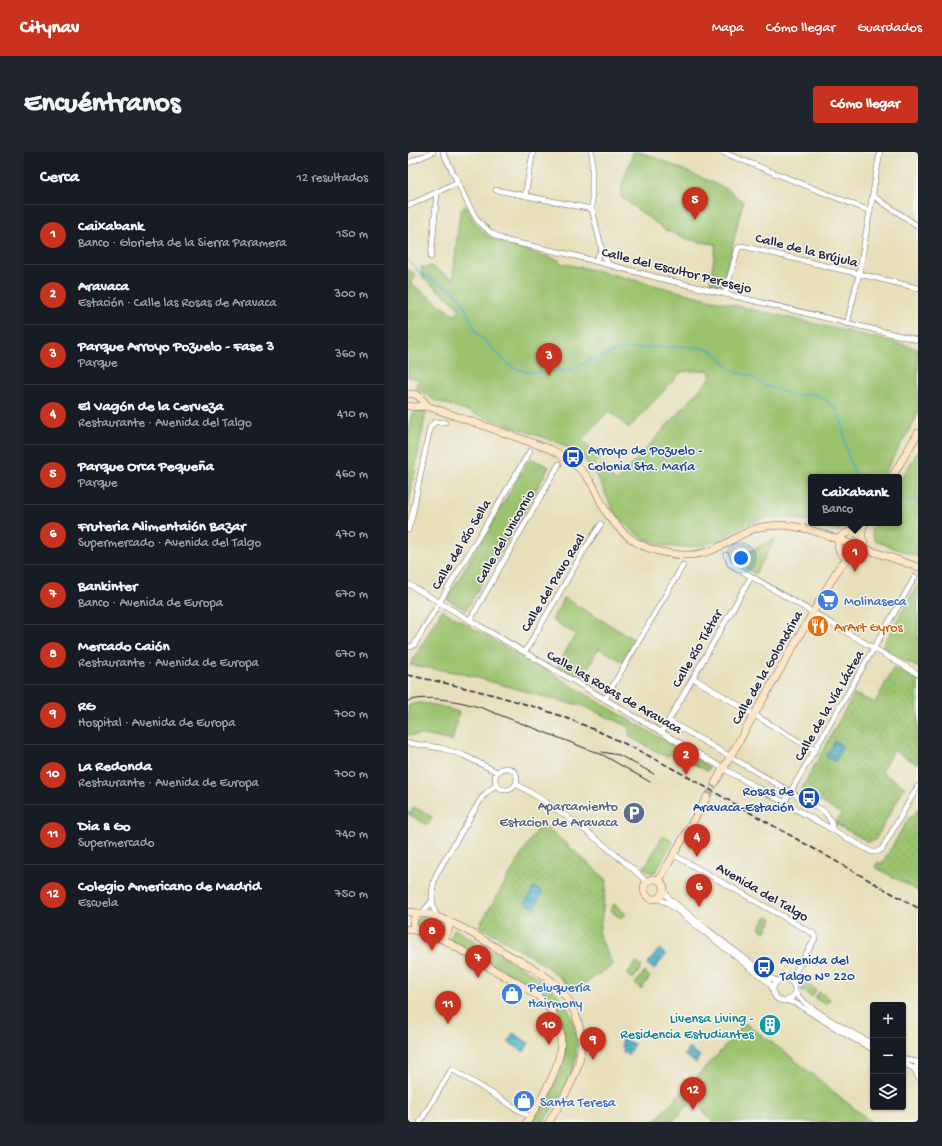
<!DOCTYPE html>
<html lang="es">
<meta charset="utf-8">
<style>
body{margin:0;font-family:"Gochi Hand",sans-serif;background:#20242c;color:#f1f3f6}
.controls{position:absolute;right:12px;bottom:12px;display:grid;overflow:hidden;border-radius:4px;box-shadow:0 1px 3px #0004}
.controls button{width:36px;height:36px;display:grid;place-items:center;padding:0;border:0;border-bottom:1px solid #363941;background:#171b24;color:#f1f3f6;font:20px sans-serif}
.you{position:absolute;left:333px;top:406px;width:14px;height:14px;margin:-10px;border:3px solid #fff;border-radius:50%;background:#1a73e8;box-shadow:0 0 0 6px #1a73e833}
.badge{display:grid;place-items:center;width:26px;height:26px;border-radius:50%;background:#c8321e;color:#fff;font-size:13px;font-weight:700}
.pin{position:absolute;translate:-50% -33px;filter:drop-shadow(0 1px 2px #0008)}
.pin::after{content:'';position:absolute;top:21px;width:14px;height:12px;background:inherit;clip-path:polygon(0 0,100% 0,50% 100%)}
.popup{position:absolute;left:400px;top:322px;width:94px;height:52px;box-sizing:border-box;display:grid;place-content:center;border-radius:4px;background:#171b24;filter:drop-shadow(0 1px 3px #0005);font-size:13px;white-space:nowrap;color:#9ea1a6}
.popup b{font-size:15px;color:#f1f3f6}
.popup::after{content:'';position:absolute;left:50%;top:100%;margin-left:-8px;border:8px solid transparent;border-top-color:#171b24}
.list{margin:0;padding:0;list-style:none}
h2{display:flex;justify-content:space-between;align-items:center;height:52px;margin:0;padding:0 16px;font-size:17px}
h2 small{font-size:13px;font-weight:400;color:#9ea1a6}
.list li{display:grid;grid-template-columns:26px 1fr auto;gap:12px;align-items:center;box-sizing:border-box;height:60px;padding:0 16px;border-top:1px solid #363941}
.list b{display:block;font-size:15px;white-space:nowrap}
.list p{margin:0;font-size:13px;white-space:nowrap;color:#9ea1a6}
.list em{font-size:13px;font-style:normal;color:#9ea1a6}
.icon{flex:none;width:22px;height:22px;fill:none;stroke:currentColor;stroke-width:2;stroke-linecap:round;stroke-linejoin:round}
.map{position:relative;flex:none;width:510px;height:970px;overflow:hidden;border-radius:4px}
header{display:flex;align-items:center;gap:24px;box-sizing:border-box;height:56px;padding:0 20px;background:#c8321e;color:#fff}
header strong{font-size:19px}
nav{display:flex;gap:22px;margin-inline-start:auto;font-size:14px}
.intro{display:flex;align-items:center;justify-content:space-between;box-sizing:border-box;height:96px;padding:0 24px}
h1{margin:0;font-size:28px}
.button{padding:10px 18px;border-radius:4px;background:#c8321e;color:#fff;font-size:14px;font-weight:700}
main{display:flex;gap:24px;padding:0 24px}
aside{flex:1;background:#171b24;border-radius:4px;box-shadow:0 1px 3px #0004}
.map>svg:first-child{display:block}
.grass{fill:url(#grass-tufts);stroke:#5e7254}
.park{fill:#9bc36e;stroke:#5e7254}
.garden{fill:url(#garden-dots);stroke:#5e7254}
.water{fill:url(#water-rules);stroke:#32677f}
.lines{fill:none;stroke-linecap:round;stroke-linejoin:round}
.stream{stroke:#43acc3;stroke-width:1.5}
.secondary-tunnel{stroke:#c0b9a1;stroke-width:7;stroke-dasharray:7 3.5;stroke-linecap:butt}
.street-casing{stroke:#676467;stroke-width:6}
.secondary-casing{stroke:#676467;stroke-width:8}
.street{stroke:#fff;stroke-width:5}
.secondary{stroke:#fde5c5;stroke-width:7}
.tram{stroke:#22223b;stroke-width:1}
.rail{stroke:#22223b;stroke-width:1.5;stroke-dasharray:6 3;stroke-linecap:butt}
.labels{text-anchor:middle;stroke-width:3;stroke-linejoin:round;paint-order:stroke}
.street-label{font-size:14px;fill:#22223b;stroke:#f6f6f2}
.transit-label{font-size:14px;fill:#164399;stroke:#f6f6f2;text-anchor:start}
.shop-label{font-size:14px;fill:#366cbe;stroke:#f6f6f2;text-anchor:start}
.food-label{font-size:14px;fill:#c56008;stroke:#f6f6f2;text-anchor:start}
.service-label{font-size:14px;fill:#4e5e75;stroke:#f6f6f2;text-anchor:end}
.culture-label{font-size:14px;fill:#0d838f;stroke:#f6f6f2;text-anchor:end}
</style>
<header>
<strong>Citynav</strong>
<nav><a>Mapa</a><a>Cómo llegar</a><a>Guardados</a></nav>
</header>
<div class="intro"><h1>Encuéntranos</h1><a class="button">Cómo llegar</a></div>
<main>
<aside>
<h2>Cerca<small>12 resultados</small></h2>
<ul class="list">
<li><span class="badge">1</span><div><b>Caixabank</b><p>Banco · Glorieta de la Sierra Paramera</p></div><em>150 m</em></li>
<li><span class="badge">2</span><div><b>Aravaca</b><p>Estación · Calle las Rosas de Aravaca</p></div><em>300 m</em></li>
<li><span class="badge">3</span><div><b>Parque Arroyo Pozuelo - Fase 3</b><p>Parque</p></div><em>360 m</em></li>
<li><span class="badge">4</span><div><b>El Vagón de la Cerveza</b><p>Restaurante · Avenida del Talgo</p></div><em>410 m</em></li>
<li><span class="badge">5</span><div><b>Parque Orca Pequeña</b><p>Parque</p></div><em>460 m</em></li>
<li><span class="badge">6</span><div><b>Fruteria Alimentaión Bazar</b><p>Supermercado · Avenida del Talgo</p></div><em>470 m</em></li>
<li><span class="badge">7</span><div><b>Bankinter</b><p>Banco · Avenida de Europa</p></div><em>670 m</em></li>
<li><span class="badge">8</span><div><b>Mercado Caión</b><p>Restaurante · Avenida de Europa</p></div><em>670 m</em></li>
<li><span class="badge">9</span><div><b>RG</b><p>Hospital · Avenida de Europa</p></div><em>700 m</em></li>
<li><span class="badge">10</span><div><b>La Redonda</b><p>Restaurante · Avenida de Europa</p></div><em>700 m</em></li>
<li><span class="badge">11</span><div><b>Dia &amp; Go</b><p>Supermercado</p></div><em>740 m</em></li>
<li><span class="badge">12</span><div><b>Colegio Americano de Madrid</b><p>Escuela</p></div><em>750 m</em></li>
</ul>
</aside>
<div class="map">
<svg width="510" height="970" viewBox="0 0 510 970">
<defs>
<pattern id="grass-tufts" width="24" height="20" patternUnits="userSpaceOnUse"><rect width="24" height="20" fill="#9bc36e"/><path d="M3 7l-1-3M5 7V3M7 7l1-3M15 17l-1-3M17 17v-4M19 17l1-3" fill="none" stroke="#85a760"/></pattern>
<pattern id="garden-dots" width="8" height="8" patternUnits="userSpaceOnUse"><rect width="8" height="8" fill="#9bc36e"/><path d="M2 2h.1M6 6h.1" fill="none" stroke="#85a760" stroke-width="1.8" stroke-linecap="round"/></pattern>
<pattern id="water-rules" width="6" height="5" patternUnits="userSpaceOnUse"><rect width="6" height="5" fill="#43acc3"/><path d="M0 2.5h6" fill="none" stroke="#388ca0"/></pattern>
</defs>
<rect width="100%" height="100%" fill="#f6f6f2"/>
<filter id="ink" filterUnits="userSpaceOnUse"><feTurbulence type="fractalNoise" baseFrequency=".025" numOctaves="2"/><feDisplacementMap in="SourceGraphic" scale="8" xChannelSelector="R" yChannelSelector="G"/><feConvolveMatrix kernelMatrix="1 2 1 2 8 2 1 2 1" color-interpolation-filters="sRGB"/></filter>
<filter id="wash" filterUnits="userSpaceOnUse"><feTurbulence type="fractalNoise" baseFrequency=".012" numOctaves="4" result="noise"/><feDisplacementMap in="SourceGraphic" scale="16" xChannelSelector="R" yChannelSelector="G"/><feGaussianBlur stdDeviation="0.9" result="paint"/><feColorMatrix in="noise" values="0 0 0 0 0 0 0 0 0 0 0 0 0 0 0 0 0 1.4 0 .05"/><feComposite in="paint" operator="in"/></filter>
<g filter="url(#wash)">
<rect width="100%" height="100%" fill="#e7dfba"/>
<g class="grass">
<path d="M6 655 24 665 19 673 0 662V660L3 661Z"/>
<path d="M255 684 265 690 247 720 243 721 236 716Z"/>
</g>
<g class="park">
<path d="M225 0H232L248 6 321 38 335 50 315 133 302 131 308 92 292 90 280 87 257 78 213 45C212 30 222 15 225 0Z"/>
<path d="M57 54 67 71 80 84 97 92 151 108 152 111 191 119 304 148 485 190 510 197V262L474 325H403V370C397 369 391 367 385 366 374 364 359 365 349 369 333 373 322 383 308 389 280 401 242 396 220 375 214 369 208 363 204 356 198 344 194 331 186 321L195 311 200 320 208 330 303 225 302 221 299 218 273 220 221 276 201 258 174 288 193 306 184 316 170 302 152 291 26 248 7 235 11 227 0 225V117L8 123 3 132 48 164 51 156 49 153 16 127 13 115 19 116 22 114 45 127 52 59Z"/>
<path d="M10 258H16L18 259 0 356V277L4 261Z"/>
<path d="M510 299V405L467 389 463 378 467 371H491V331Z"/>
<path d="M122 306 141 315 116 360 58 458 39 447Z"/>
<path d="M405 371H449L448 372 436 376 429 379Z"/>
<path d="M368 386 347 422 325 408Z"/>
<path d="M510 432V516L474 495Z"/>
<path d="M156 446 229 489 217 511 191 496 173 528 149 514 168 482 144 468Z"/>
<path d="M34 458 109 502 118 504 159 531 301 615 299 619 272 604 270 607 261 602 259 605 222 585 220 574 172 553 151 549 52 521 2 513Z"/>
<path d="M13 551 28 553 51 560 44 589 16 583H0V554L4 552Z"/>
<path d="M206 752 218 762 213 767 202 758Z"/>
<path d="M359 764 365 767 357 780 351 776Z"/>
<path d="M12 765C20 765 35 769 37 777L33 783 10 777 7 772 9 767Z"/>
<path d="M46 777C63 787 81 797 99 807 132 826 162 841 168 883 169 893 169 904 166 913 160 933 147 952 136 970H124L145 935 153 919 157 903 156 879 146 855 134 843 122 833 40 787 43 785Z"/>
<path d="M228 810 234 815 225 827 219 822Z"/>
<path d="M236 820 242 825 233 837 227 832Z"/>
<path d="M397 831 408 838 404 845 393 838Z"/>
<path d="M411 840 422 847 418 853 407 846Z"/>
<path d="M337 871 378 901 463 970H304L287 947 264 970H246L311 901Z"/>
</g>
<g class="garden">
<path d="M486 515 510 528V611L509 612 486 598 473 620 497 635 467 688 461 690 427 672 433 662 393 638 446 542 467 551Z"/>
<path d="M510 656V739L467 715 470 710 474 712 500 667 506 663Z"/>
<path d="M133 670 199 728 191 783 205 813 165 839C140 810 103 793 71 774Z"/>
</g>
<g class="water">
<path d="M427 589 435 594 427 610 418 605Z"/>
<path d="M126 735 135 740 126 756 117 751Z"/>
<path d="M251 797 258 803 246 818 239 812Z"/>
<path d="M105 881 121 891 116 900 100 890Z"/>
<path d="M216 884 220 887 219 889 226 892 220 903 214 900 216 897 214 895V887Z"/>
<path d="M281 896 292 904 288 911 276 903Z"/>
</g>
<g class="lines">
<g class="stream">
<path d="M0 108 14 123 27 129 36 134 44 138 53 147 69 181 103 215 119 220H138L161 218 185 207 204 201 212 197 272 194 286 195 299 197 310 203 321 215 327 220 342 224 357 234 382 242C391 247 398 240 406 242 413 244 422 251 427 256 432 261 433 269 435 276 438 292 439 314 452 325"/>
<path d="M491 347 510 348"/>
</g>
</g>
</g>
<g filter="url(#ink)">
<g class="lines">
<path class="secondary-tunnel" d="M299 645 307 631"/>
<g class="street-casing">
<g id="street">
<path d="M35 0 61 54 70 69 82 80 92 86 100 89 160 102 251 126 510 188"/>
<path d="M184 0V57L194 98 200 112"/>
<path d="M314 0 462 59"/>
<path d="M0 11 25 0"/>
<path d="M88 38 184 57"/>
<path d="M117 44 125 0"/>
<path d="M465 44 510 74"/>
<path d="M2 53 50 30"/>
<path d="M23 105 29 40"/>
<path d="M187 109 194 98"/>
<path d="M317 142 330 96 334 94 510 136"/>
<path d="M439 172 451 122 472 0"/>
<path d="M0 378 4 364 22 275 27 270H37"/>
<path d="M318 403 322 412 510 522"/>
<path d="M0 432 325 622 464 700H469L474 697 510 634"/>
<path d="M62 468 151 312"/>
<path d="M0 495H2L6 493 122 299"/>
<path d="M117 500 178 395 193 372"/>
<path d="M285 526 407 599"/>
<path d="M197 547 275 413"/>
<path d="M261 569 417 660 423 669 424 677"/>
<path d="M254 580 343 425"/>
<path d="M0 591 33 596 55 603 89 620"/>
<circle cx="98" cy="627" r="11"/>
<path d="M108 632C144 652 177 677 208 703 218 712 230 720 238 730"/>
<path d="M376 651 507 425"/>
<path d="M266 703 406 782 407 787 382 829"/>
<path d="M256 737 259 744 263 748 301 779 362 826 369 829"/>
<path d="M249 746 260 751 360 830 363 833 364 836"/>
<path d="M14 761 24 749"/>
<path d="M30 765C21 754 24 733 29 721L73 647 78 641 88 633"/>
<circle cx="376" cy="838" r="11"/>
<path d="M387 840C395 855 448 883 465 892"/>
<path d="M380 849 389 852 439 883 465 897"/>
<path d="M495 906 503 909 510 910"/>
<path d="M495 911 505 916 508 919"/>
<path d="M510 911C507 916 507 920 510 925"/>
<path d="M12 970 44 917 122 965"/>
</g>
</g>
<g class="secondary-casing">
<g id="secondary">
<path d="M0 242C11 240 14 249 21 255"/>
<path d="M0 254C7 256 14 253 22 255L142 297C158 305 172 314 182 329 188 337 191 347 196 356 204 372 223 390 240 396 264 404 288 407 311 395 324 389 335 380 349 376 367 371 385 373 403 378L510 415"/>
<path d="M484 325 510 281"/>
<circle cx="443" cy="393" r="13"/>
<path d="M453 385 455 375 457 371"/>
<path d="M307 631 427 422 433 413 441 406"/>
<circle cx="246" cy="737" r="10"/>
<path d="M251 728 299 645"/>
<path d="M0 760C8 761 16 761 24 763 49 771 72 786 94 799 111 809 131 818 146 831 153 837 159 846 164 855 187 899 163 933 141 970"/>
<path d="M0 777C11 779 22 782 32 786 37 788 43 792 48 795 60 802 72 809 84 817 100 826 117 834 131 845 175 884 143 930 119 970"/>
<path d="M8 778C3 771 5 766 11 761"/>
<path d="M32 786C40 783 42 778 40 770"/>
</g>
</g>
<use href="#street" class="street"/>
<use href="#secondary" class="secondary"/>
<g class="tram">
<path d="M0 549C19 542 55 550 74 556L195 603 242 630"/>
<path d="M194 600 211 603 246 622"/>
</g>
<path class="rail" d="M0 523C55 535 110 547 163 568 222 591 277 623 332 655 391 688 450 722 510 756"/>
</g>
</g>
<defs>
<g id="bus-disc" transform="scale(1.15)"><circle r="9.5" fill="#1a4fb4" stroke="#f6f6f2"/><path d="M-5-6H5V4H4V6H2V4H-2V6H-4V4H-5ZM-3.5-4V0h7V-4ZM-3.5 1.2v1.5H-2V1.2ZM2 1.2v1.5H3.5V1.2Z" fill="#fff"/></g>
<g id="supermarket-disc" transform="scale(1.15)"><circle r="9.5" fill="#3f7fe0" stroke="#f6f6f2"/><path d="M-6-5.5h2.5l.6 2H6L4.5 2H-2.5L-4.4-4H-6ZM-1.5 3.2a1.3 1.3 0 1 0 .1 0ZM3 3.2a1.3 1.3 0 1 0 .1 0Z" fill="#fff"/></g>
<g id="restaurant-disc" transform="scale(1.15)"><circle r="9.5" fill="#e8710a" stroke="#f6f6f2"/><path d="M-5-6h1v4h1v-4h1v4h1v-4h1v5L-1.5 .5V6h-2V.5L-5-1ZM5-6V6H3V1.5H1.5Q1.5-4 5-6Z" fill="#fff"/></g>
<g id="parking-disc" transform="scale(1.15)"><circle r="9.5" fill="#5c6f8a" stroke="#f6f6f2"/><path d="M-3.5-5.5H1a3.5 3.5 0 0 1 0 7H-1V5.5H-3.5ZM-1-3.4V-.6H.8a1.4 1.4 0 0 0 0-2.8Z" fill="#fff"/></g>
<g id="shop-disc" transform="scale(1.15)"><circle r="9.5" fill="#3f7fe0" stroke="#f6f6f2"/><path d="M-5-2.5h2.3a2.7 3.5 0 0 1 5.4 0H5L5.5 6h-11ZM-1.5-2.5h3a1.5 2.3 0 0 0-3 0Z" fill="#fff"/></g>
<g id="building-disc" transform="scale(1.15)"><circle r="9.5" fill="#0f9aa8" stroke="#f6f6f2"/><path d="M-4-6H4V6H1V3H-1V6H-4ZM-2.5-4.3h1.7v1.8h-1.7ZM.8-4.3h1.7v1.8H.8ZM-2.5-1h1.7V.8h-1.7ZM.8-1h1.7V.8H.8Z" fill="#fff"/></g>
</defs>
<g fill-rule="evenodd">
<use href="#bus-disc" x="165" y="305"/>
<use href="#supermarket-disc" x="420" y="448"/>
<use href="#restaurant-disc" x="410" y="474"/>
<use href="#bus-disc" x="401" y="646"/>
<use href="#parking-disc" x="226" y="661"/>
<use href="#bus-disc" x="356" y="815"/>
<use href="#shop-disc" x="104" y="842"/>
<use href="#building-disc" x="362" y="873"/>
<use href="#shop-disc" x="116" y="949"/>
</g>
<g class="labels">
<g class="street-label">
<text transform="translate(399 97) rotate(14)" y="5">Calle de la Brújula</text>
<text transform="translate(269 117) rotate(14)" y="5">Calle del Escultor Peresejo</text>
<text transform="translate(96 384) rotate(-60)" y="5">Calle del Unicornio</text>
<text transform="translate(52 392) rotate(-59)" y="5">Calle del Río Sella</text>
<text transform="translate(144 430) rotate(-59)" y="5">Calle del Pavo Real</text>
<text transform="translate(288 496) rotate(-60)" y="5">Calle Río Tiétar</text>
<text transform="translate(358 515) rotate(-60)" y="5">Calle de la Golondrina</text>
<text transform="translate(207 539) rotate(30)" y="5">Calle las Rosas de Aravaca</text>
<text transform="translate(420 553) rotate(-60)" y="5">Calle de la Vía Láctea</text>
<text transform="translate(355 739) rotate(30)" y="5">Avenida del Talgo</text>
</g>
<g class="transit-label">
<text x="180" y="302">Arroyo de Pozuelo -<tspan x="180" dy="16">Colonia Sta. María</tspan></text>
<text x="386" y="643" text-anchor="end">Rosas de<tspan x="386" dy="16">Aravaca-Estación</tspan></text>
<text x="372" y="812">Avenida del<tspan x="372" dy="16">Talgo Nº 220</tspan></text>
</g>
<g class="shop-label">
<text x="436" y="453">Molinaseca</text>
<text x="120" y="839">Peluquería<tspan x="120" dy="16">Hairmony</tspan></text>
<text x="132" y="954">Santa Teresa</text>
</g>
<g class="food-label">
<text x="426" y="479">ArArt Gyros</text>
</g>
<g class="service-label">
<text x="210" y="658">Aparcamiento<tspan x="210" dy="16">Estacion de Aravaca</tspan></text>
</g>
<g class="culture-label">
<text x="346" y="870">Livensa Living -<tspan x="346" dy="16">Residencia Estudiantes</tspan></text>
</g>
</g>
</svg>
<div class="controls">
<button>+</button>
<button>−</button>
<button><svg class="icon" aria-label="layers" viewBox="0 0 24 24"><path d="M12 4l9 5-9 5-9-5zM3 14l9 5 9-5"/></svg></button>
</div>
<div class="you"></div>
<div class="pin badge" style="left:447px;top:420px">1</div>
<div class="popup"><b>Caixabank</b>Banco</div>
<div class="pin badge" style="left:278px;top:623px">2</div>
<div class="pin badge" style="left:141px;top:224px">3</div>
<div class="pin badge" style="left:289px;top:705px">4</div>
<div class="pin badge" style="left:287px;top:68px">5</div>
<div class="pin badge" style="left:291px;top:755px">6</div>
<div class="pin badge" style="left:70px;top:826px">7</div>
<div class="pin badge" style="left:24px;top:799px">8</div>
<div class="pin badge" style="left:185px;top:908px">9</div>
<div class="pin badge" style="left:141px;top:893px">10</div>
<div class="pin badge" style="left:40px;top:872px">11</div>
<div class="pin badge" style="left:285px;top:958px">12</div>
</div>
</main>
